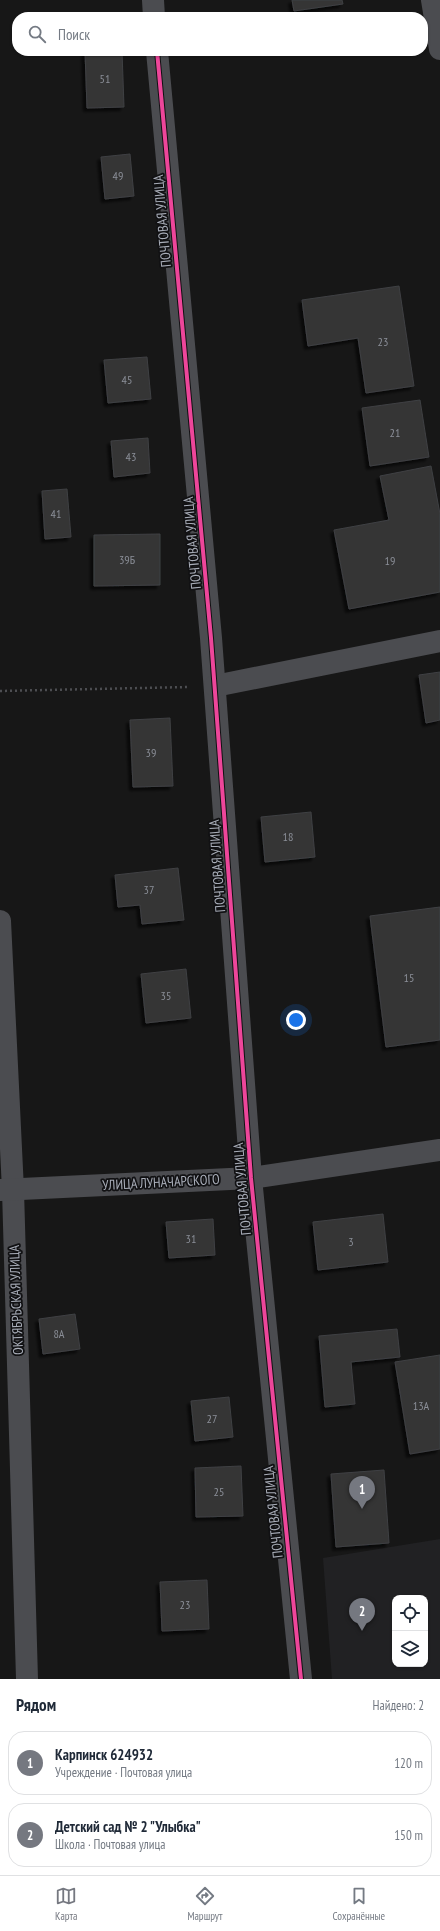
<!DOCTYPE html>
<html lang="ru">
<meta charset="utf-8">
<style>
body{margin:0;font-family:"PT Sans Narrow",sans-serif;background:#f6f6f7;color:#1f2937}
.controls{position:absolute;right:12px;bottom:12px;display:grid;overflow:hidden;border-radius:8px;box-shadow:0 1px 3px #0004}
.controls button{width:36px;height:36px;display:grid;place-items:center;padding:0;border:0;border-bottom:1px solid #e0e1e3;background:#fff;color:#1f2937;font:20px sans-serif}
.you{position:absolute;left:296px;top:1020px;width:14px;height:14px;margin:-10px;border:3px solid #fff;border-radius:50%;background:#1a73e8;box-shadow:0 0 0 6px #1a73e833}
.badge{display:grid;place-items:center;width:26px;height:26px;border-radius:50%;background:#757880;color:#fff;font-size:13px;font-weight:700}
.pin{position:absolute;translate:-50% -33px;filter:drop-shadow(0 1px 2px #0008)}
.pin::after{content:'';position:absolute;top:21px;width:14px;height:12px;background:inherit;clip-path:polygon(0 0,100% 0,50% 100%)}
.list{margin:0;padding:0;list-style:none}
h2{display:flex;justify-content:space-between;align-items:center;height:52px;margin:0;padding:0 16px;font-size:17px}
h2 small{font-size:13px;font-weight:400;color:#747a83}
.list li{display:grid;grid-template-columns:26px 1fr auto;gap:12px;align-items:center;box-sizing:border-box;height:64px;margin:0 8px 8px;padding:0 8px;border:1px solid #e0e1e3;border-radius:16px}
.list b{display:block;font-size:15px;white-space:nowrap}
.list p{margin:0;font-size:13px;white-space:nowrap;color:#747a83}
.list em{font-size:13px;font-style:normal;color:#747a83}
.icon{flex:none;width:22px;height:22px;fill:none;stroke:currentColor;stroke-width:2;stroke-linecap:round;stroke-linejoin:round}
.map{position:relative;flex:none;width:440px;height:1679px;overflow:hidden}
.search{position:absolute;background:#fff;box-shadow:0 1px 3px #0004;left:12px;right:12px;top:12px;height:44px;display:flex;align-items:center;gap:10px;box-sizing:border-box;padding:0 14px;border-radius:16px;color:#747a83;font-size:15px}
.sheet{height:196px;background:#fff}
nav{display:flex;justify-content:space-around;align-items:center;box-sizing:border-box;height:56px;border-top:1px solid #e0e1e3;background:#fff;font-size:11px;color:#747a83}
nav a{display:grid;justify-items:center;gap:2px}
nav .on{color:#757880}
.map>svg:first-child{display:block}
.built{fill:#212123;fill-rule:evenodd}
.building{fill:#353536;stroke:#3f4043;filter:url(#shadow)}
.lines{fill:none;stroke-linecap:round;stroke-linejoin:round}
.path{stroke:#4d4e52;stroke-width:2.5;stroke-dasharray:2 3;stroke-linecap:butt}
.minor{stroke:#4b4c50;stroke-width:22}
.cycleway-casing{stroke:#111113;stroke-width:6}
.cycleway{stroke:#ed469a;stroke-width:4}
.labels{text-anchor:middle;stroke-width:3.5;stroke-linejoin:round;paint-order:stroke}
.number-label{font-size:12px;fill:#8b8f98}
.street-label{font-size:14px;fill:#a8adb8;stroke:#111113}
</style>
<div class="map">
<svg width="440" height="1679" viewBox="0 0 440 1679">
<defs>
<filter id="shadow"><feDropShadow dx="-3.5" dy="3.5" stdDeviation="1" flood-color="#0009"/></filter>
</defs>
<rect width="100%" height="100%" fill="#171717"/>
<path class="built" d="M440 1539V1679H332L323 1558ZM395 1598H425V1664H395Z"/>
<g class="building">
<path d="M292 0H342L343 4 294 11Z"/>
<path d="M85 51H122L124 107 87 108Z"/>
<path d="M130 154 134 196 105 199 101 157Z"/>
<path d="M399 286 414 386 366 393 358 338 308 346 302 300Z"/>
<path d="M147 357 151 399 108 403 104 360Z"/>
<path d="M420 400 429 457 370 466 362 408Z"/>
<path d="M148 438 150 473 114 477 111 441Z"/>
<path d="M431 466 440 514V592L349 609 334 530 389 520 380 476Z"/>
<path d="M67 489 71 537 45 539 42 491Z"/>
<path d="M160 534V585L94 586V535Z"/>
<path d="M440 672V720L426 723 419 675Z"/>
<path d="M170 718 173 786 133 787 130 720Z"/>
<path d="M311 812 315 857 265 862 261 817Z"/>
<path d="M178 868 184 920 142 924 140 905 118 907 115 875Z"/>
<path d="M440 907V1040L386 1047 370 916Z"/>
<path d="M186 969 191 1018 146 1023 141 974Z"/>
<path d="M383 1214 388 1262 318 1270 313 1222Z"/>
<path d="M213 1219 215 1255 169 1258 166 1222Z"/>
<path d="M75 1314 80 1349 43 1354 39 1319Z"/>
<path d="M397 1329 400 1357 351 1362 355 1404 325 1407 319 1336Z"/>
<path d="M440 1355V1449L410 1454 395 1362Z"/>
<path d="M229 1397 233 1437 195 1441 191 1401Z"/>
<path d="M241 1466 243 1516 196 1517 195 1468Z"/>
<path d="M384 1470 389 1543 336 1547 331 1474Z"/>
<path d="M207 1580 209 1629 162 1631 160 1582Z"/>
</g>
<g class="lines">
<path class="path" d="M0 691 189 687"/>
<g class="minor">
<path d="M153 0 154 17"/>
<path d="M432 0 440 49"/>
<path d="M157 51 211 638 251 1178 301 1679"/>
<path d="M215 686 440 641"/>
<path d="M0 921 13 1190 27 1679"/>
<path d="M0 1190 251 1178 440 1150"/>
</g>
<g class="cycleway-casing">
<path id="cycleway" d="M157 51 211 638 251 1178 301 1679"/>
</g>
<use href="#cycleway" class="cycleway"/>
</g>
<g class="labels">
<g class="number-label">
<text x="105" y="83">51</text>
<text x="118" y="180">49</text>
<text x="383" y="346">23</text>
<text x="127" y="384">45</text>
<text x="395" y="437">21</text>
<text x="131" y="461">43</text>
<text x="56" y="518">41</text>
<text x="127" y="564">39Б</text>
<text x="390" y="565">19</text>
<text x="151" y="757">39</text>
<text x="288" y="841">18</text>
<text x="149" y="894">37</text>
<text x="409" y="982">15</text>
<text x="166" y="1000">35</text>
<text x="191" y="1243">31</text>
<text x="351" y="1246">3</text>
<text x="59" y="1338">8А</text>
<text x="421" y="1410">13А</text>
<text x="212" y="1423">27</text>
<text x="219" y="1496">25</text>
<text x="185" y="1609">23</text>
</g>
<g class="street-label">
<text transform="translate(162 221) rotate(-95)" y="5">ПОЧТОВАЯ УЛИЦА</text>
<text transform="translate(192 543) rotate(-95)" y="5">ПОЧТОВАЯ УЛИЦА</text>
<text transform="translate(217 866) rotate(-94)" y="5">ПОЧТОВАЯ УЛИЦА</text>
<text transform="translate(161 1182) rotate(-3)" y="5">УЛИЦА ЛУНАЧАРСКОГО</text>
<text transform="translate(242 1189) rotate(-95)" y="5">ПОЧТОВАЯ УЛИЦА</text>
<text transform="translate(16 1300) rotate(-92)" y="5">ОКТЯБРЬСКАЯ УЛИЦА</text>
<text transform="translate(273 1512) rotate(-96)" y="5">ПОЧТОВАЯ УЛИЦА</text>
</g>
</g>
</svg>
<div class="controls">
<button><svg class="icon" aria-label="locate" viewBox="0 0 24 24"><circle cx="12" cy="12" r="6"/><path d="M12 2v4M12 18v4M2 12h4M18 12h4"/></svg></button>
<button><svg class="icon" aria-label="layers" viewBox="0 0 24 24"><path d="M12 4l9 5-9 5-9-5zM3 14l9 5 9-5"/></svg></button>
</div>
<div class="you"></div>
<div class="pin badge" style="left:362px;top:1509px">1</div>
<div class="pin badge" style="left:362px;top:1631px">2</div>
<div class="search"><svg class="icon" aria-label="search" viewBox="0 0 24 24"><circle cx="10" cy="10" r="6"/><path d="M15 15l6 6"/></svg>Поиск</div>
</div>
<section class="sheet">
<h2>Рядом<small>Найдено: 2</small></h2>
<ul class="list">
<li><span class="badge">1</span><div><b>Карпинск 624932</b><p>Учреждение · Почтовая улица</p></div><em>120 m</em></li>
<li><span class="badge">2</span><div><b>Детский сад № 2 &quot;Улыбка&quot;</b><p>Школа · Почтовая улица</p></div><em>150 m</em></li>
</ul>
</section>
<nav>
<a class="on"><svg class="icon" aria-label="map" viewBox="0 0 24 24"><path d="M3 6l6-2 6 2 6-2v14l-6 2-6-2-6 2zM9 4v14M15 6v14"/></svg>Карта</a>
<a><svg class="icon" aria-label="directions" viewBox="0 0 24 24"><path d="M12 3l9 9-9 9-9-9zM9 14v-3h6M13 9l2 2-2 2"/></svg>Маршрут</a>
<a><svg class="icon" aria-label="saved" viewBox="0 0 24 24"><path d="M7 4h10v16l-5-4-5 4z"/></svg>Сохранённые</a>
</nav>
